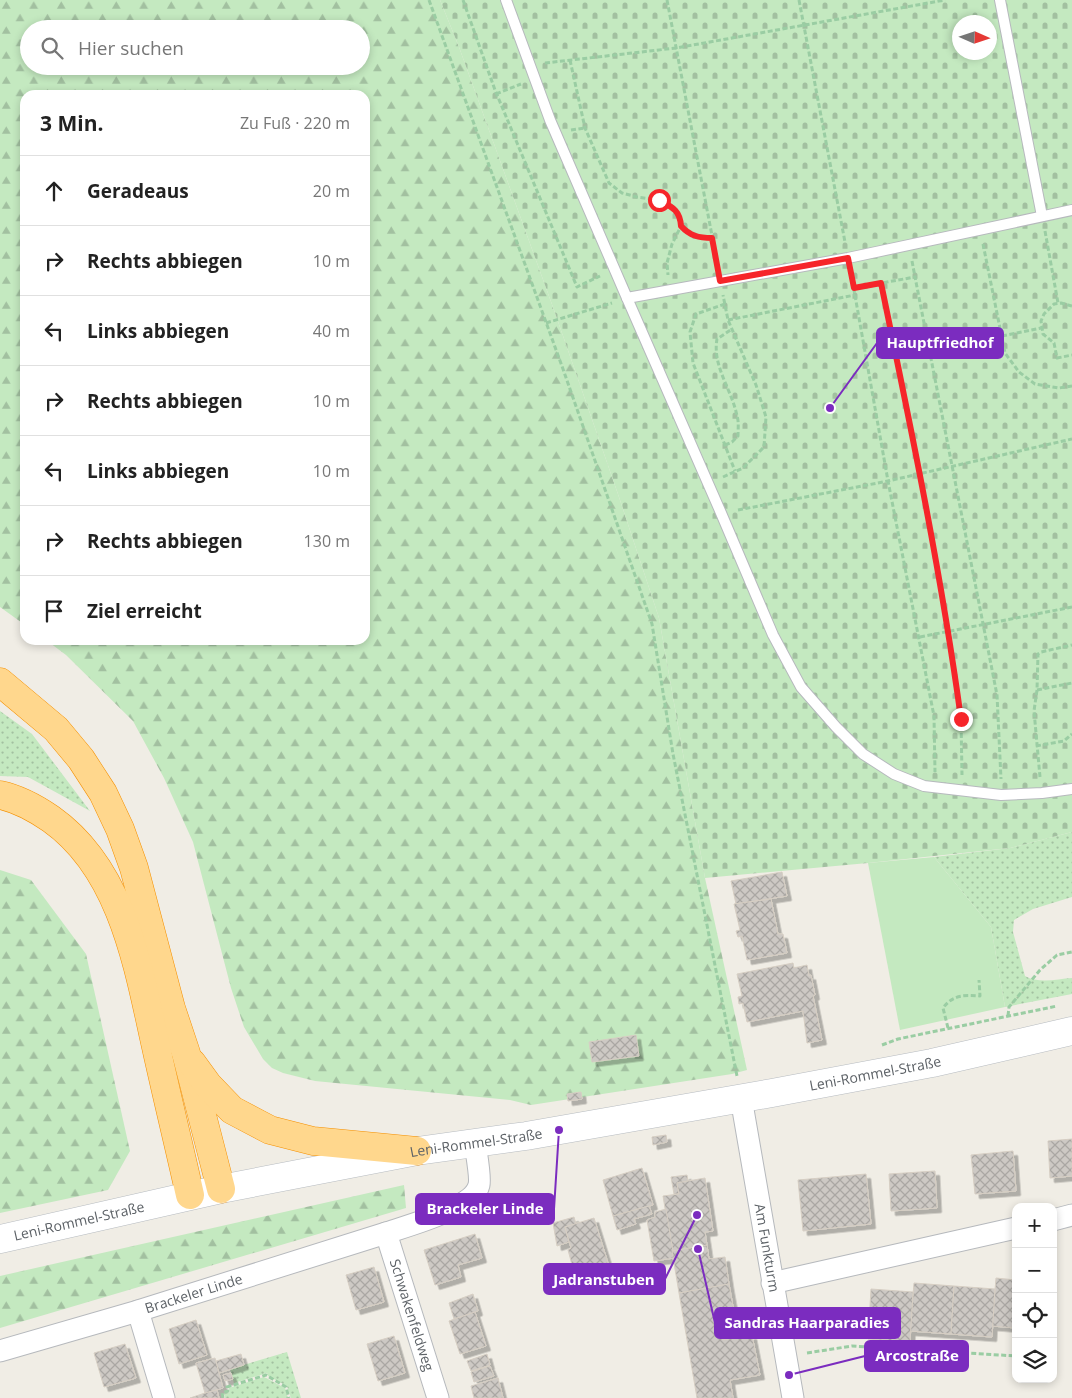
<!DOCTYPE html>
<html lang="de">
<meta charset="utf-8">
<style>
body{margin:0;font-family:"Open Sans",sans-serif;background:#f6f6f6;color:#222}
.controls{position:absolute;right:15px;bottom:15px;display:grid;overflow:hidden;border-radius:10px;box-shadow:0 2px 8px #0003}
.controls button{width:45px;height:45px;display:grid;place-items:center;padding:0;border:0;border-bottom:1px solid #e0e0e0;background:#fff;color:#222;font:25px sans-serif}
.compass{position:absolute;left:952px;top:15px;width:45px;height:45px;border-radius:50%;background:#fff;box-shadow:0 2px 8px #0003;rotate:93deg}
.stop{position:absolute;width:15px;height:15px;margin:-11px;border:4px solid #f6252a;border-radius:50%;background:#fff}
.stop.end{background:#f6252a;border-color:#fff;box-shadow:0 1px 5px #0008}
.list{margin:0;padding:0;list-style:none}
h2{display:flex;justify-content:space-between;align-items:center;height:65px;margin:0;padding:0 20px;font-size:21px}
h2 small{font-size:16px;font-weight:400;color:#767676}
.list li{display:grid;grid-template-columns:32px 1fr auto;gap:15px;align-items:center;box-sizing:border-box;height:70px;padding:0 20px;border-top:1px solid #e0e0e0}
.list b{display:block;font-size:19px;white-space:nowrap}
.list em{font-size:16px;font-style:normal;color:#767676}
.icon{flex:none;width:28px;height:28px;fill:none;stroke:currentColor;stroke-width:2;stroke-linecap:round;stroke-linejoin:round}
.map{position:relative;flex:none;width:1072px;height:1398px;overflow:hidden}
.search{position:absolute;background:#fff;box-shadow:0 2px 8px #0003;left:20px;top:20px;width:350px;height:55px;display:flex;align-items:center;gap:12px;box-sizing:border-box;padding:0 18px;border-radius:28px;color:#767676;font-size:19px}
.panel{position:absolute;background:#fff;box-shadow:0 2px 8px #0003;left:20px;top:90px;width:350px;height:555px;border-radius:15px}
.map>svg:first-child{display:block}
.grass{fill:url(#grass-dots)}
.forest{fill:url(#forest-firs);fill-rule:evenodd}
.cemetery{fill:url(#cemetery-stones);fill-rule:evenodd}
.park{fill:#c4e9c0}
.building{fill:url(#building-cross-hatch);stroke:#d6cec3;filter:url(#shadow)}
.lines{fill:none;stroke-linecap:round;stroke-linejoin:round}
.lane-casing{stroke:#b6b9bd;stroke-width:12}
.street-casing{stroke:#b6b9bd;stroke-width:23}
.secondary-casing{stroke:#b6bbc0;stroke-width:29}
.highway-casing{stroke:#f59000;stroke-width:29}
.path{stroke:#9acda3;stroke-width:3;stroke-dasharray:5 2.5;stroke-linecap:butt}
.lane{stroke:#fff;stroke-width:10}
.street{stroke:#fff;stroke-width:21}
.secondary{stroke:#fff;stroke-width:28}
.highway{stroke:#ffd78d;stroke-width:28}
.route{stroke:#f6252a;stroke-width:6}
.labels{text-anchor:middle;stroke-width:4.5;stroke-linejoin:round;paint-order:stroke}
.street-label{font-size:14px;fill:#5d6267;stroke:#fff}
.leader{fill:none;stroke:#7b2cbf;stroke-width:2}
.callout-dot{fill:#7b2cbf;stroke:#fff;stroke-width:2}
.callout{fill:#7b2cbf;stroke:#7b2cbf;stroke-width:2}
.callout-label{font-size:15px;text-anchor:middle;font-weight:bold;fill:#fff}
</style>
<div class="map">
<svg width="1072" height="1398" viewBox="0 0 1072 1398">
<defs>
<pattern id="grass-dots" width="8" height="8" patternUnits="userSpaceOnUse" patternTransform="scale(1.25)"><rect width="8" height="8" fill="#c4e9c0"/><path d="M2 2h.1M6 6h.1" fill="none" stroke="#a2c0a0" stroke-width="1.8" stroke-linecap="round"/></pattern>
<pattern id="forest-firs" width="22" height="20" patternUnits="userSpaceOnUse" patternTransform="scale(1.25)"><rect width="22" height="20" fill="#c4e9c0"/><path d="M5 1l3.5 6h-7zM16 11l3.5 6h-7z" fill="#a2c0a0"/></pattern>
<pattern id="cemetery-stones" width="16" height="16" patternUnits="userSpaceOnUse" patternTransform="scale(1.25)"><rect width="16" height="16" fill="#c4e9c0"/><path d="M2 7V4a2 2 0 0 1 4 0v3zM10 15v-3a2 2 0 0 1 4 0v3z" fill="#a2c0a0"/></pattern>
<pattern id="building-cross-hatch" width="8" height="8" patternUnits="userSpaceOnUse" patternTransform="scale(1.25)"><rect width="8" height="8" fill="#cdc9c4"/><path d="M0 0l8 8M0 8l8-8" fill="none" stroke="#aaa7a3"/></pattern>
<filter id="shadow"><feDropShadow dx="4.5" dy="4.5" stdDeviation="0" flood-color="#0004"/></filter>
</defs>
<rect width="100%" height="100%" fill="#f0ede5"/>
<g class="grass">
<path d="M0 711 32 734 90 811 28 777 0 776Z"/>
<path d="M1072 832V897L1033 909 1014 920 1013 932 1025 976C1039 984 1057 979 1072 978V994L1005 1007 991 927 934 857 1010 848Z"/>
<path d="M287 1352 301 1398H291L287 1386 268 1376 267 1373 234 1383 230 1369Z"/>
<path d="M264 1377 285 1388 288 1398H225L224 1394 230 1392 229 1388Z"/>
</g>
<g class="forest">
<path d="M0 0H440L459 47 554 310 619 497 659 618 705 878 747 1070 732 1074 531 1105 510 1100 315 1081 283 1073 272 1068 263 1059 244 1027 231 988 193 842 164 778 133 721 66 655 46 640H365V95H25V625L0 607ZM29 29H361V66H29Z"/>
<path d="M0 870 31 880 86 954 130 1151 108 1190 0 1213Z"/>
<path d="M404 1185 406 1208 0 1328V1276Z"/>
</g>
<path class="cemetery" d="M440 0H1072V832L1010 848 868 863 705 878 659 618 619 497 554 310 459 47ZM960 22H990V52H960Z"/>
<path class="park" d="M934 857 991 927 1005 1007 900 1030 868 863Z"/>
<g class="building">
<path d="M782 872 787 896 736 904 731 881Z"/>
<path d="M771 899 778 934H783L787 953 747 960 742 936 738 937 736 931 740 930 734 904Z"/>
<path d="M793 963 794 968 807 965 809 976 811 975 815 995 813 996 822 1040 807 1043 803 1011 747 1022 743 1003 739 1004 738 997 742 996 737 974Z"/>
<path d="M636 1035 639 1056 592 1062 589 1042Z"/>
<path d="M581 1092 582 1099 568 1101 567 1094Z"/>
<path d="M666 1135 667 1142 653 1145 652 1137Z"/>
<path d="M1072 1139V1176L1050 1178 1048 1141Z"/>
<path d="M1013 1151 1016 1191 975 1194 971 1155Z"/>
<path d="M642 1168 653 1205 613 1216 603 1180Z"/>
<path d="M935 1171 937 1208 891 1211 889 1174Z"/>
<path d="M866 1174 871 1224 803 1231 798 1180Z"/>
<path d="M687 1175 688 1181 677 1183 679 1194H674L671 1177Z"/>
<path d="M705 1178 713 1231 705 1232 707 1245 672 1251 663 1196 679 1194 677 1183Z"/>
<path d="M649 1206 652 1214 634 1219 636 1224 617 1230 613 1216Z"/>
<path d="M666 1209 674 1258 654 1261 647 1220 655 1217V1212Z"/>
<path d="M574 1217 576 1224 565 1227 569 1242 557 1246 553 1223Z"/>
<path d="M594 1218 608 1263 574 1272 568 1250 571 1248 565 1227Z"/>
<path d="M475 1234 482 1258 458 1265 461 1277 435 1285 424 1250Z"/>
<path d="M707 1245 709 1259 725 1257 729 1284 679 1293 672 1251Z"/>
<path d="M608 1263 610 1270 602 1272 603 1275 590 1279 587 1269Z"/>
<path d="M374 1267 384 1302 356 1310 346 1275Z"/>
<path d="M996 1278 1016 1280V1328L992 1326Z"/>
<path d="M914 1283 954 1286 951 1334 910 1331Z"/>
<path d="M729 1284 734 1312 718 1314 723 1340 752 1335 760 1375 730 1380 733 1398H697L679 1293Z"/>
<path d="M954 1286 995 1289 992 1337 951 1334Z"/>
<path d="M871 1289 913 1292 910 1342 868 1339Z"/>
<path d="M473 1294 478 1311 454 1319 449 1303Z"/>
<path d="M475 1312 486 1346 460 1354 449 1321Z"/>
<path d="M196 1320 207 1355 179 1364 169 1329Z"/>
<path d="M394 1336 405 1373 378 1381 367 1344Z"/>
<path d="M125 1344 136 1378 104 1387 94 1353Z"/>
<path d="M241 1354 244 1365 219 1373 216 1361Z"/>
<path d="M487 1354 490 1365 471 1371 467 1361Z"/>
<path d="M215 1358 223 1388 205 1393 196 1363Z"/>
<path d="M490 1366 494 1376 474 1382 471 1372Z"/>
<path d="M231 1373 233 1379 225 1381 223 1375Z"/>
<path d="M498 1378 503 1398H474L471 1386Z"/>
<path d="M217 1390 219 1398H190L205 1393Z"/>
</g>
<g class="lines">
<g class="lane-casing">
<g id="lane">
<path d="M506 0 550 120 627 298 721 513 773 635 801 687 836 727 863 754 894 774 924 786 1001 795 1042 793 1072 789"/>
<path d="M1000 0 1042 216"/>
<path d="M627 298 848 258 1072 210"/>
</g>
</g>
<g class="street-casing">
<g id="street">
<path id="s1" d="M741 1098 793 1398"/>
<path d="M1053 1220 1072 1215"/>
<path id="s2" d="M386 1233 438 1398"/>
<path d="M772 1283 1016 1228"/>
<path d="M138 1311 164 1398"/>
<path id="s3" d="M0 1351 138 1311 386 1233C407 1226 474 1208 479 1185 481 1177 476 1152 475 1143"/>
</g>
</g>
<g class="secondary-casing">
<g id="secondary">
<path id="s4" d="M0 1239 221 1189 417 1151 526 1136 772 1093 932 1063 1072 1031"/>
</g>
</g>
<g class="highway-casing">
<g id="highway">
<path d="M0 682 56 729 81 759 103 793 120 829 134 868 171 1008 186 1053 221 1189"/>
<path d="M0 795C19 799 35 808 51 819 123 870 138 967 156 1047 167 1097 179 1146 190 1195"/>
<path d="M192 1063 208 1085 232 1110 270 1130 313 1141 417 1151"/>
</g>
</g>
<g class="path">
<path d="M429 0 563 369 652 624 673 754 737 1076"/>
<path d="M463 0 495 90 577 287 600 276"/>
<path d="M667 0 718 267"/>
<path d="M799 0 845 242"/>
<path d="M570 60 585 128 609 183 622 193 637 197 659 200 672 206 680 217 681 226 672 244 667 263 668 275"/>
<path d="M545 63 676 48 945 0"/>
<path d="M496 94 521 84"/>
<path d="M571 130 585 128"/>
<path d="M681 226C690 236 699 238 712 238"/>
<path d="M1045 231 1058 303"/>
<path d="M983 244 1005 353 1019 372 1035 384 1059 388 1072 386"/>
<path d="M912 261 915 277"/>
<path d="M851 273 888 481 934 716 935 772"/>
<path d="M881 283 920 473 949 631 961 719 962 775"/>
<path d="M854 288 915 277 997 695 1001 779"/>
<path d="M725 304 696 314 690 332 693 363 735 471"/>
<path d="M1072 306 1061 303 1054 304 1044 314 1041 321 1043 334 1054 343 1057 358 1072 355"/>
<path d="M728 320 855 295"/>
<path d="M546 323 612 303"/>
<path d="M1002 336 1041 328"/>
<path d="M725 445 732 442 738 436C738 429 739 422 737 416 732 390 712 366 717 339L732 329"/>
<path d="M723 477 743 468 764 447 766 417 756 385 728 320 723 295"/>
<path d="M738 510 888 481 1072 439"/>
<path d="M920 637 1072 607"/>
<path d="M1037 690 1072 683"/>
<path d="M1036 746 1064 741 1072 734"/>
<path d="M1040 777 1034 711 1037 690 1038 654 1041 652 1072 645"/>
<path d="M1008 1016 1009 1007 1040 970 1057 955 1072 952"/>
<path d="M948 1028 943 1008C953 994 966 995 980 996L979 980"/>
<path d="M882 1045 898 1039 1057 1006"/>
<path d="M807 1353 852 1346 1016 1356"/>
<path d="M223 1398 222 1393 228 1391 227 1387 266 1375 286 1387 289 1398"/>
</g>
<use href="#lane" class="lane"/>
<use href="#street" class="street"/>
<use href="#secondary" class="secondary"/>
<use href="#highway" class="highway"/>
</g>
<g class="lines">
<path class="route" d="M659 200C672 207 680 210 681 226 690 236 699 238 712 238L720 281 848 258 854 288 881 283C911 428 941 572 961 719"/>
</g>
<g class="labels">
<g class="street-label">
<text dy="5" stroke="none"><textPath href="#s4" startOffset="891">Leni-Rommel-Straße</textPath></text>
<text dy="5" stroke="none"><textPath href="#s4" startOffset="486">Leni-Rommel-Straße</textPath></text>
<text dy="5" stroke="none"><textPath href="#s4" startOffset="81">Leni-Rommel-Straße</textPath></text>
<text dy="5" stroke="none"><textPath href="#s1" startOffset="152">Am Funkturm</textPath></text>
<text dy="5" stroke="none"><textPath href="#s3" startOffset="202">Brackeler Linde</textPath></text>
<text dy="5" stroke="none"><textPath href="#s2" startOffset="86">Schwakenfeldweg</textPath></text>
</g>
</g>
<path class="leader" d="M830 408L877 343M559 1130L554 1209M697 1215L665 1279M698 1249L715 1323M789 1375L865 1356"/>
<g class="callout-dot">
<circle cx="830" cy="408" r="5"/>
<circle cx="559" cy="1130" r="5"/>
<circle cx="697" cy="1215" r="5"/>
<circle cx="698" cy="1249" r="5"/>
<circle cx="789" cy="1375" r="5"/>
</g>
<g class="callout">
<rect x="877" y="328" width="126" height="30" rx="5"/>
<rect x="416" y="1194" width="138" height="30" rx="5"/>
<rect x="544" y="1264" width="121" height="30" rx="5"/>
<rect x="715" y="1308" width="185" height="30" rx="5"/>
<rect x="865" y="1341" width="103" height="30" rx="5"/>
</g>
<g class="callout-label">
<text x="940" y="348">Hauptfriedhof</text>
<text x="485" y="1214">Brackeler Linde</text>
<text x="604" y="1285">Jadranstuben</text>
<text x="807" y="1328">Sandras Haarparadies</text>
<text x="917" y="1361">Arcostraße</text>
</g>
</svg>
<div class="controls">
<button>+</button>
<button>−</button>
<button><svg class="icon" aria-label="locate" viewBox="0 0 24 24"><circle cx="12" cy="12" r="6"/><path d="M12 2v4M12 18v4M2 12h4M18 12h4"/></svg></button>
<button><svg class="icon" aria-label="layers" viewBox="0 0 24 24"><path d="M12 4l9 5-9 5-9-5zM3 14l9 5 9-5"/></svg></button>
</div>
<svg class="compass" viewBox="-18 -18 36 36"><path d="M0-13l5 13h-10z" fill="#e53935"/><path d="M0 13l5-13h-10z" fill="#767676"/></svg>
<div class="stop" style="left:659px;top:200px"></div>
<div class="stop end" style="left:961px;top:719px"></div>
<div class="search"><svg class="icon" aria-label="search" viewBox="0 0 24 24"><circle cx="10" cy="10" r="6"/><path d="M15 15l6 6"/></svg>Hier suchen</div>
<section class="panel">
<h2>3 Min.<small>Zu Fuß · 220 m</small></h2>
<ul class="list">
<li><svg class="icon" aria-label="ahead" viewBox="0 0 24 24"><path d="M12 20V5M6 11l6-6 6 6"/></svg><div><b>Geradeaus</b></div><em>20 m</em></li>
<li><svg class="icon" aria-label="right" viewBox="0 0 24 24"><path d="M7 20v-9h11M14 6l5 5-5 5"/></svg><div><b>Rechts abbiegen</b></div><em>10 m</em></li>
<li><svg class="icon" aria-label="left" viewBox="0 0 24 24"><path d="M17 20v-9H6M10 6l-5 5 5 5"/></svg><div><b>Links abbiegen</b></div><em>40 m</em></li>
<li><svg class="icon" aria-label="right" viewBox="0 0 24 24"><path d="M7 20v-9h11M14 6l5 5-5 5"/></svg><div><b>Rechts abbiegen</b></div><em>10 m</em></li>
<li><svg class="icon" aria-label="left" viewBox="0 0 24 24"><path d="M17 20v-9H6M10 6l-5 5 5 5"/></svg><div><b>Links abbiegen</b></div><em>10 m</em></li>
<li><svg class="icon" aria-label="right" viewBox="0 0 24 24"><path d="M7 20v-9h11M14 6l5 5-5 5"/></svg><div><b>Rechts abbiegen</b></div><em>130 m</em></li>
<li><svg class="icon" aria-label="arrive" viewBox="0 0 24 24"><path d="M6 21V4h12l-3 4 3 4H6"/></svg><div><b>Ziel erreicht</b></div></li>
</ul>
</section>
</div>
